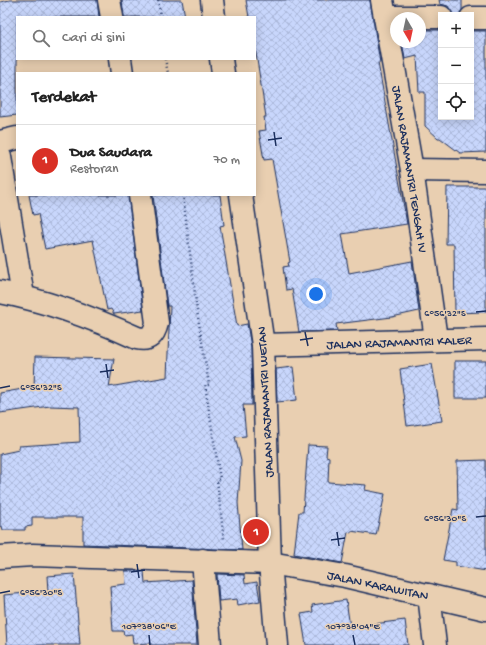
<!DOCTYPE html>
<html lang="id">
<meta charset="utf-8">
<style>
body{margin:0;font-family:"Gochi Hand",sans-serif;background:#f2f2f2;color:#222}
.controls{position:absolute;right:12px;top:12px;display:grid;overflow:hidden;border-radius:0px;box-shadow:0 2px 10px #0003}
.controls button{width:36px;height:36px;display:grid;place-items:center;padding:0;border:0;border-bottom:1px solid #e0e0e0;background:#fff;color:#222;font:20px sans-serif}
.compass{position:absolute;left:390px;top:12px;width:36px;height:36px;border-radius:50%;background:#fff;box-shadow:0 2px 10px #0003;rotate:171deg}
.you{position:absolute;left:316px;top:294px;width:14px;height:14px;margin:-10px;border:3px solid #fff;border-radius:50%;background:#1a73e8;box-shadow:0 0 0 6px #1a73e833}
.badge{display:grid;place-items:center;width:26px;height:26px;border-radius:50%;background:#d93025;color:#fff;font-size:13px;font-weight:700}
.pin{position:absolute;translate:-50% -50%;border:2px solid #fff;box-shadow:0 1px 4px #0006}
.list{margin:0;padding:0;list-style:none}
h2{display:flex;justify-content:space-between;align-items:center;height:52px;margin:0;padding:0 16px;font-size:17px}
h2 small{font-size:13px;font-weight:400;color:#767676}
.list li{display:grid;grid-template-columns:26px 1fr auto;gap:12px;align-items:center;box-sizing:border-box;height:72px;padding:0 16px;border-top:1px solid #e0e0e0}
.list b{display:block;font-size:15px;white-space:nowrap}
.list p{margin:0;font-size:13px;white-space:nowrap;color:#767676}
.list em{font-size:13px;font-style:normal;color:#767676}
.icon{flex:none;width:22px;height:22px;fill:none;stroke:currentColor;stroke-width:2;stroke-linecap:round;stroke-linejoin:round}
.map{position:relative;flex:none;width:486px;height:645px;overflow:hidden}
.search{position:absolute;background:#fff;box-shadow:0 2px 10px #0003;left:16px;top:16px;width:240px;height:44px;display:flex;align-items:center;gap:10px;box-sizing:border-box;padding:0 14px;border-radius:0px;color:#767676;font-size:15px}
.panel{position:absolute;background:#fff;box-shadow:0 2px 10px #0003;left:16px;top:72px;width:240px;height:124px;border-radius:0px}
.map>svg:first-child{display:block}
.building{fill:url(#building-cross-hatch);stroke:#1b2f5e}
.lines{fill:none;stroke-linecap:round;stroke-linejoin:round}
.street-casing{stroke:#1b2f5e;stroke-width:25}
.secondary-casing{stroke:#1b2f5e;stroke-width:25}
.path{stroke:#1b2f5e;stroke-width:2.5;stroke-dasharray:1 3;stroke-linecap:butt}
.street{stroke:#e9cfb1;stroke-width:22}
.secondary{stroke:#e9cfb1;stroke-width:22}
.ticks{fill:none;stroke:#1b2f5e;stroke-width:1.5}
.labels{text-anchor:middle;stroke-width:3;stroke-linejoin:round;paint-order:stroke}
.street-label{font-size:13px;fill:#1b2f5e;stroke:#e9cfb1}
.ticks-label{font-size:10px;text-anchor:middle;fill:#1b2f5e;stroke:#e9cfb1;stroke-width:3;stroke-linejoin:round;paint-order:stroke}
</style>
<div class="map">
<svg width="486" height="645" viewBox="0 0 486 645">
<defs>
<pattern id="building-cross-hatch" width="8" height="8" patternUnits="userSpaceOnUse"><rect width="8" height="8" fill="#c8d6fc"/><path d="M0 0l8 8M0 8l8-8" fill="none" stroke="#abb8da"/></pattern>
</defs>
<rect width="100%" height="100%" fill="#e9cfb1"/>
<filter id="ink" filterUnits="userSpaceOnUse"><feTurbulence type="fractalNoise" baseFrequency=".025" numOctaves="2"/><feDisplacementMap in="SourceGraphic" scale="8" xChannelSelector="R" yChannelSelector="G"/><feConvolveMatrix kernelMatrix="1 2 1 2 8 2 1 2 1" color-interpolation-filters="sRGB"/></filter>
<g filter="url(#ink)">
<g class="building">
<path d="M10 0H97L99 17H17V115L0 117V2Z"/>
<path d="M122 0H182L185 17H124Z"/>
<path d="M246 0H370L380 63H378L407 224 342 234 349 273 412 261 419 311 392 317 336 324 337 331 299 332 292 289 286 290 283 267 289 266 288 263 290 262 272 159 264 160 259 131 266 130 264 117H266L255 47V17H249Z"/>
<path d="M439 0H462V10L459 15H453L448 6 440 4Z"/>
<path d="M420 30H441V117H471V31H486V152L460 153 440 138H438L425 126V92H419L417 56 405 59 402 42H420Z"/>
<path d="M447 187H486V312L455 313 454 244H446Z"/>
<path d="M29 195H128L143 310 114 314 111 309 107 310 93 240 45 249 38 214 33 215Z"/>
<path d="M153 195H220L224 225 220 226 237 326 247 324 251 346 252 405H243L246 436 235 437 241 461 238 503 242 550 83 544V517H32V526L25 527V530H3L2 526 0 527V454L19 450V446L80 442 79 407 50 406 0 413V393L34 387 35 357 114 359 109 387 167 377 170 306H167Z"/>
<rect x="455" y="361" width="31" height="37"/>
<path d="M432 364 442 421 407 426 400 369Z"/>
<path d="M293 367 297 400 277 402 276 369Z"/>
<path d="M308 445 327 446 326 456 329 457 328 482 366 485 365 490 385 494 376 535 351 531V533L348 532 342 563 294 554 299 512H303Z"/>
<path d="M486 460V571L456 566V562L443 560 453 509 458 510 457 461Z"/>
<path d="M125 571H144L145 583 192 580 197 645H151V643L133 644 132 634 124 635 123 631H113L110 586 126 584Z"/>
<path d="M74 574 80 645H7L4 595 48 591 47 576Z"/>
<path d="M217 574 244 575 245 584 257 582 260 601 238 605 237 599 219 601Z"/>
<path d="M346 600 350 627 405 620 408 645H306L301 614 313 612 312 605Z"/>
</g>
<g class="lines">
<g class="street-casing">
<g id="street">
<path d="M109 0 112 17"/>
<path d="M382 0 412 170 436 339"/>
<path d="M385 17H441"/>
<path d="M471 18H486"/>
<path d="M120 59 122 73"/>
<path d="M0 142 17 138"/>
<path d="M0 157 23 296"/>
<path d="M412 170 486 171"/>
<path d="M0 292C47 301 93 318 137 338 149 341 154 335 157 323L140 195"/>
<path d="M263 345 486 339"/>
<path d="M0 557 33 555 270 563"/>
<path d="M203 560 210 645"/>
<path d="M429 595 435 645"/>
</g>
</g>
<g class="secondary-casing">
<g id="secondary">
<path d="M212 0 214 17"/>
<path d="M221 59 223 73"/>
<path d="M241 195 263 345 270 563 277 645"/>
<path d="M270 563 345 576 486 609"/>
</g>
</g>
<g class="path">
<path d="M158 0 161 17"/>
<path d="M165 59 168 73"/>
<path d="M183 195 197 311 209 385H205L220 479 217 480 224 540"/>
</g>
<use href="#street" class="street"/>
<use href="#secondary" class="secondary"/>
</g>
</g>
<path class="ticks" d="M274 132 276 146M268 140 282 138M476 312 486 311M305 332 308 346M300 340 313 338M106 364 108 378M100 372 114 370M0 388 10 386M476 517 486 516M337 532 339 546M331 540 345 538M137 564 139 578M131 572 145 570M0 593 10 591M149 635 150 645M353 635 355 645"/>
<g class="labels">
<g class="street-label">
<text transform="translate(411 169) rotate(81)" y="5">JALAN RAJAMANTRI TENGAH IV</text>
<text transform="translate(399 341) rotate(-2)" y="5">JALAN RAJAMANTRI KALER</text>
<text transform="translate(264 402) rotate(-93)" y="5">JALAN RAJAMANTRI WETAN</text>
<text transform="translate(378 584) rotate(12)" y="5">JALAN KARAWITAN</text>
</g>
</g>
<g class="ticks-label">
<text x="445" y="316">6°56'32"S</text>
<text x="41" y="390">6°56'32"S</text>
<text x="445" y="521">6°56'30"S</text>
<text x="41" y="595">6°56'30"S</text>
<text x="149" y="629">107°38'06"E</text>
<text x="353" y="629">107°38'04"E</text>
</g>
</svg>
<div class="controls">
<button>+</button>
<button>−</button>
<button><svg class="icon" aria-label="locate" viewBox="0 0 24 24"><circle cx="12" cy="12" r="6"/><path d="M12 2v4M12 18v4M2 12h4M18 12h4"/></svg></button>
</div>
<svg class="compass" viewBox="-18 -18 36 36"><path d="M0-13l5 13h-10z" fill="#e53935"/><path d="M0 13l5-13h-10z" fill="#767676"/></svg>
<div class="you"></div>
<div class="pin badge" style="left:256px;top:532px">1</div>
<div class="search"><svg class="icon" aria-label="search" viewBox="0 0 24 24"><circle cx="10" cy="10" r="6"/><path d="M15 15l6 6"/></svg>Cari di sini</div>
<section class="panel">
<h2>Terdekat<small></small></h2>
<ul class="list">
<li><span class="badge">1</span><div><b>Dua Saudara</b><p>Restoran</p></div><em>70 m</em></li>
</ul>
</section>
</div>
